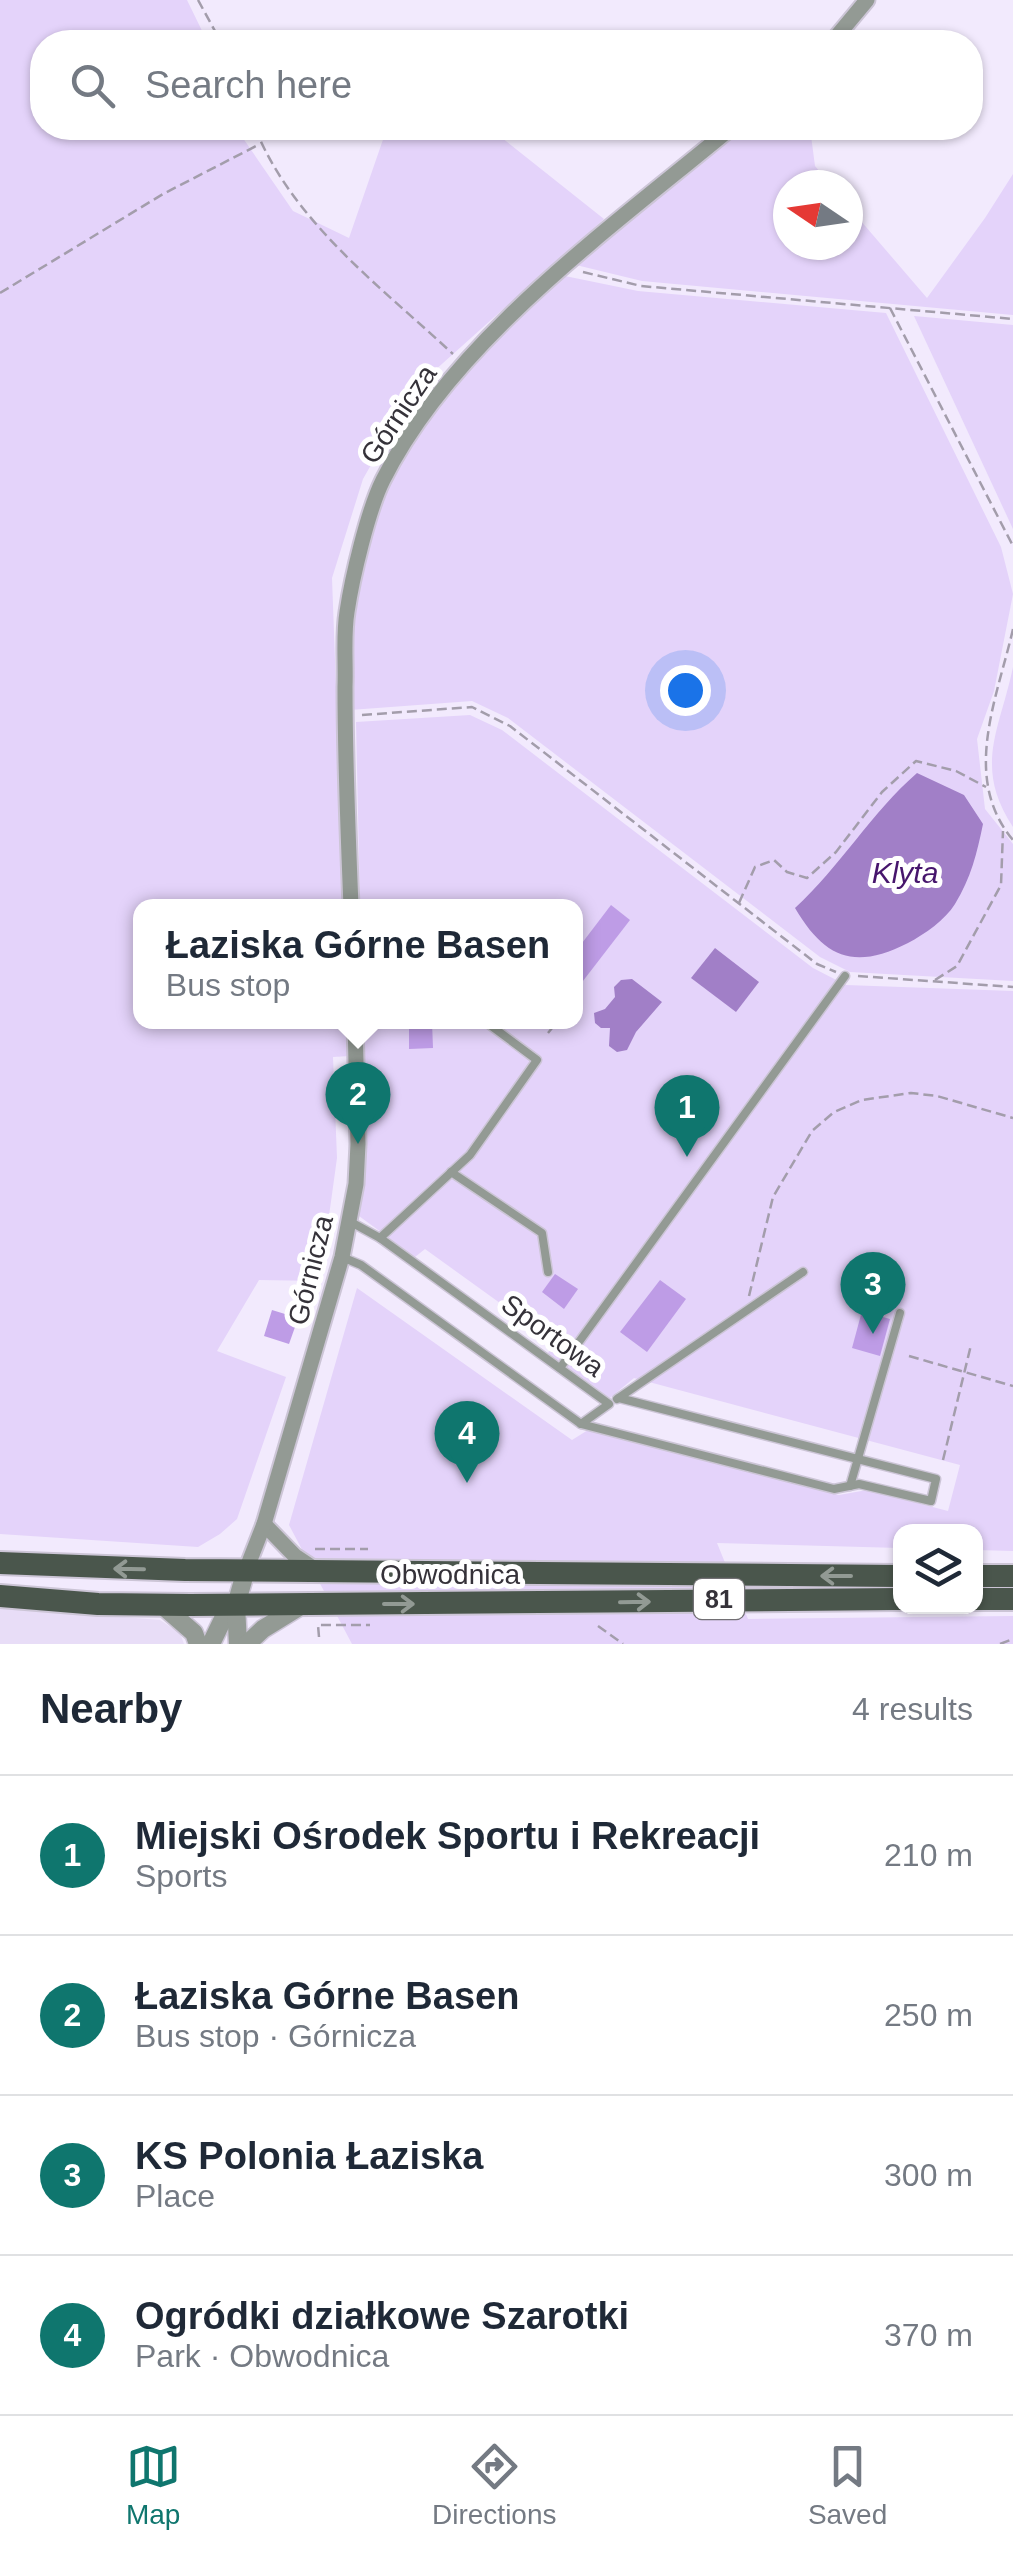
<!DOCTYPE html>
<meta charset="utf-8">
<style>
body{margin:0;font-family:Helvetica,sans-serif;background:#f2f2f3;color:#1f2937}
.controls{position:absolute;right:30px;bottom:30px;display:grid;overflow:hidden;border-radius:20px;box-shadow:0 2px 8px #0004}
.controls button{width:90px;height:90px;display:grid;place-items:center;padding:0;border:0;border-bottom:2px solid #e0e1e3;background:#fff;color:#1f2937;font:50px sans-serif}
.compass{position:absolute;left:773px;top:170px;width:90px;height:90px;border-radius:50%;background:#fff;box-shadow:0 2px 8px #0004;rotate:283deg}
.you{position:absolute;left:685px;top:690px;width:35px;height:35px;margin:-25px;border:8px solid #fff;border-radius:50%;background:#1a73e8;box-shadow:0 0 0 15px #1a73e833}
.badge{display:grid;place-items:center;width:65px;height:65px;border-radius:50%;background:#0f766e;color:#fff;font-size:32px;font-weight:700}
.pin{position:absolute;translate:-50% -82px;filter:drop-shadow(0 2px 5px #0008)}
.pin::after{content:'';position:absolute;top:52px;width:35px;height:30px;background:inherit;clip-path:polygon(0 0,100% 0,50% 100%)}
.popup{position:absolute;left:133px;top:899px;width:450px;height:130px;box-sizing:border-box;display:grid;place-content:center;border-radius:20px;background:#fff;filter:drop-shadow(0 2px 8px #0005);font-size:32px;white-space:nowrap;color:#747a83}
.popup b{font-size:38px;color:#1f2937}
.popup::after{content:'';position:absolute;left:50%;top:100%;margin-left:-20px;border:20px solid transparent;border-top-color:#fff}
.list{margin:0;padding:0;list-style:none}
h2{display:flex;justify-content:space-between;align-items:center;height:130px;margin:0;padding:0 40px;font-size:42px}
h2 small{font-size:32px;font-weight:400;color:#747a83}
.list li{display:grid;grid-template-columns:65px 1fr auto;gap:30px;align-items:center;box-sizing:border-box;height:160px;padding:0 40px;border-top:2px solid #e0e1e3}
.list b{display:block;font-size:38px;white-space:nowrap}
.list p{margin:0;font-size:32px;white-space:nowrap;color:#747a83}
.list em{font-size:32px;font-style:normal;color:#747a83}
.icon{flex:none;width:55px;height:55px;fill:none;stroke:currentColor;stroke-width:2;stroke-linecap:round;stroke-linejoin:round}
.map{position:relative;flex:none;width:1013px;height:1644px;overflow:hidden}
.search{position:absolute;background:#fff;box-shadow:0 2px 8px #0004;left:30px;right:30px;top:30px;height:110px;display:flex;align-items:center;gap:25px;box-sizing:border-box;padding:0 35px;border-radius:40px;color:#747a83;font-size:38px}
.sheet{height:770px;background:#fff}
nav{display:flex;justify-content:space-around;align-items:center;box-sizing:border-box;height:140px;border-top:2px solid #e0e1e3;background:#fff;font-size:28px;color:#747a83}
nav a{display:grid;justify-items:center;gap:5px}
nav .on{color:#0f766e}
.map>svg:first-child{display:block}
.built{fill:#e8ddf7}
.green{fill:#e4d3fa}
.water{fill:#a17fc7}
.building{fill:#be9ce6}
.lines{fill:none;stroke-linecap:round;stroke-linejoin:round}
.service-casing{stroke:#ccc5d6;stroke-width:11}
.minor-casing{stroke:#ccc5d6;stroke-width:19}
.tertiary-casing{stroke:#ccc5d6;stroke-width:21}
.primary-casing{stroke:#ccc5d6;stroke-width:26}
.path{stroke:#a39dab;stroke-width:2.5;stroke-dasharray:10 5;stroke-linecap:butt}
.service{stroke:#939a94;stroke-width:8}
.minor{stroke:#939a94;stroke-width:15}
.tertiary{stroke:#939a94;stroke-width:18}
.primary{stroke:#4a564c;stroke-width:22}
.oneway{stroke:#929a94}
.labels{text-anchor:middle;stroke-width:10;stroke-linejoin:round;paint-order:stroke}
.shield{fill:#fff;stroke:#727074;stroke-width:2.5}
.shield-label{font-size:25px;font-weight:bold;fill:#353239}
.street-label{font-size:28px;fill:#353239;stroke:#fff}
.water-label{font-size:30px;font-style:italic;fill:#46156c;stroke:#fff}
</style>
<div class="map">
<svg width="1013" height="1644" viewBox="0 0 1013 1644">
<rect width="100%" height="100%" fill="#f2eafd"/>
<path class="built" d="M0 1607 160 1620 180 1633 184 1644H0Z"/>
<g class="green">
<path d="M0 0H187L207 41 42 42V128H236L293 211 349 238 387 128H481L492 130 604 219 414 389 363 479 332 578 344 906H140V1022H348L350 1056 333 1057 337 1158 320 1281 259 1280 217 1351 286 1377 237 1519 220 1534 198 1547 0 1534Z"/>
<path d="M743 128H810L815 166 831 185H788V245H848V206L927 298 985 218 1013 174V315L642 281 576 265Z"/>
<path d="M565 276 638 291 886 313 1001 547 1013 594 994 691 977 739 985 809 1013 844V981L850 972 820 957 508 718 472 701 350 710 349 581 379 486 428 400Z"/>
<path d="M914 316 1013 325V529Z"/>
<path d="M1013 667V827C973 766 1000 730 1013 667Z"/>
<path d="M470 715 502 730 813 968 846 985 1013 991V1551L976 1550V1532H900V1548L717 1543 748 1619 1013 1616V1644H352L289 1525 357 1288 572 1440 588 1430 839 1495 867 1490 948 1511 960 1465 634 1378 610 1398 548 1353 554 1342 425 1249 415 1257 359 1216 364 1098 362 1022H576V906H360L356 722Z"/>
</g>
<g class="water">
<path d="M917 773 964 795 983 824C977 853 971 878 955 904 945 920 925 934 908 943 855 970 825 959 795 908 840 867 871 813 917 773Z"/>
<path d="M715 948 759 982 736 1012 691 978Z"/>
<path d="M632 979 662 1002 636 1032 627 1050 617 1052 609 1046 610 1028H601L595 1023 594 1013 605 1009 615 997 614 987 621 980Z"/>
</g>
<g class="building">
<path d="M611 905 630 920 576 990V951Z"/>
<path d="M409 1022H432L433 1048 409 1049Z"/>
<path d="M555 1274 578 1289 564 1309 542 1292Z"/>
<path d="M660 1280 686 1299 647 1352 620 1332Z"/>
<path d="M287 1308 300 1313 289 1344 264 1336 272 1310 285 1314Z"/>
<path d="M862 1311 890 1319 880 1356 852 1348Z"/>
</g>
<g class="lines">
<g class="service-casing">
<g id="service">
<path d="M451 1172 542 1233 548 1272"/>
<path d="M380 1238 470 1155 537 1060 486 1022"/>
<path d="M342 1257 361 1265 581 1424 609 1404 380 1238 349 1221"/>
<path d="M560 1368 845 976"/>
<path d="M617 1399 803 1272"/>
<path d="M581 1424 834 1489 859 1484 931 1501 936 1479 619 1398"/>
<path d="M850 1486 900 1313"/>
</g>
</g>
<g class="minor-casing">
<g id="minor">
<path d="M832 42 867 0"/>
<path d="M351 906C348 834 345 760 345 687 346 663 343 636 347 612 352 578 368 510 383 480 452 341 612 227 731 128"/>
<path d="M264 1524 295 1556 316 1570"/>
<path d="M246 1570 264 1524 342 1257 356 1184 358 1144 355 1022"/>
</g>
</g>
<g class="tertiary-casing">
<g id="tertiary">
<path d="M162 1605 194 1633 198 1644"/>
<path d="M211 1644 223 1619 236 1605"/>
<path d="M238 1644 236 1605 246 1570"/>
<path d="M247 1644 263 1629 302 1605"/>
</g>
</g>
<g class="primary-casing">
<g id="primary">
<path d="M0 1563 185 1570 900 1576"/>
<path d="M976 1576H1013"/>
<path d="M0 1596 98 1604 190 1605 900 1599"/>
<path d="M976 1599H1013"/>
</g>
</g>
<g class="path">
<path d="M198 0 221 42"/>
<path d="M255 128C293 222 380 286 453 354"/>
<path d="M583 272 641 286 1013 319"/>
<path d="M0 293 163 194 260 144"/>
<path d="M890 308 1013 546"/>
<path d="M1013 629C997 699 961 778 1013 840"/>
<path d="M362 715 472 707 510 726 817 964 836 972"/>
<path d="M739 903 755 867 774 860 787 872 807 878 836 852 882 792 916 761 956 771 986 787"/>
<path d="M858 976 1013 987"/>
<path d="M935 980 957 966 1001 885 1003 831"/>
<path d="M548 1033 557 1022"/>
<path d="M749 1296 773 1197 812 1131 834 1112 862 1100 911 1093 937 1096 1013 1118"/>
<path d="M909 1356 1013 1386"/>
<path d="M943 1460 971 1345"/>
<path d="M315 1549H368"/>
<path d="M598 1626 623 1644"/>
<path d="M319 1637 318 1625H370"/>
<path d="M1000 1644 1013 1639"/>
</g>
<use href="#service" class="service"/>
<use href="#minor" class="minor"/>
<use href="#tertiary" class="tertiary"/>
<use href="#primary" class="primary"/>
</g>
<defs><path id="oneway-shaft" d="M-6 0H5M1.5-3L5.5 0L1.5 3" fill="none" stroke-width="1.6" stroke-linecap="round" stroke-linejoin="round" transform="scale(2.5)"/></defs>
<g class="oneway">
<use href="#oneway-shaft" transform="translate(129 1569) rotate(-179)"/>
<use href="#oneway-shaft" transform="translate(836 1576) rotate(-180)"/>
<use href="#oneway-shaft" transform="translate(635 1602) rotate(-1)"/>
<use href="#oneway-shaft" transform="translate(399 1604)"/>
</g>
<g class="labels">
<rect class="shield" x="694" y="1579" width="50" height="40" rx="8"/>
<g class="shield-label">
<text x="719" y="1608">81</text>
</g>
<g class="street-label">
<text transform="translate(398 414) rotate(-56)" y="10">Górnicza</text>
<text transform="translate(310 1270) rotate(-76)" y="10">Górnicza</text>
<text transform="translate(553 1335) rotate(36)" y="10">Sportowa</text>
<text x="450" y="1584">Obwodnica</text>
</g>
<g class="water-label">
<text x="905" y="883">Klyta</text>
</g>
</g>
</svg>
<div class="controls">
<button><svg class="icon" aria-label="layers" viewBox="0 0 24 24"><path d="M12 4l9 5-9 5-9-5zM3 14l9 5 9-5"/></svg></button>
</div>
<svg class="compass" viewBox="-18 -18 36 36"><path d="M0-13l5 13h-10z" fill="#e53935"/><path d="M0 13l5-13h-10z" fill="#747a83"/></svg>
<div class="you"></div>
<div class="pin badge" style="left:687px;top:1157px">1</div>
<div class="pin badge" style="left:358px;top:1144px">2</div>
<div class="popup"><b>Łaziska Górne Basen</b>Bus stop</div>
<div class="pin badge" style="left:873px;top:1334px">3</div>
<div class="pin badge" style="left:467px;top:1483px">4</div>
<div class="search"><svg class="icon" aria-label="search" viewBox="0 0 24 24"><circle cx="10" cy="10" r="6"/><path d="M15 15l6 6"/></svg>Search here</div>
</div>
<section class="sheet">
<h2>Nearby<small>4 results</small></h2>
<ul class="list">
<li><span class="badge">1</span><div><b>Miejski Ośrodek Sportu i Rekreacji</b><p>Sports</p></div><em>210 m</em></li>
<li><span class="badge">2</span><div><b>Łaziska Górne Basen</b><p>Bus stop · Górnicza</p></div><em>250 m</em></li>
<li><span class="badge">3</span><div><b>KS Polonia Łaziska</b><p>Place</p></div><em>300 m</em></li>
<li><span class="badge">4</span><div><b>Ogródki działkowe Szarotki</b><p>Park · Obwodnica</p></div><em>370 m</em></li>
</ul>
</section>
<nav>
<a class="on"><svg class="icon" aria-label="map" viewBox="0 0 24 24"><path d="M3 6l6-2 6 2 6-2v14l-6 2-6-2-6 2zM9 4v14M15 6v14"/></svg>Map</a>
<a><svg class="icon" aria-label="directions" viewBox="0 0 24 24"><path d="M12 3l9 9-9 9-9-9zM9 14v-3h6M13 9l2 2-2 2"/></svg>Directions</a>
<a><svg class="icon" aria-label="saved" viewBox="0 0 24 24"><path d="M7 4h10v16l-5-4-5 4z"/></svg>Saved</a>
</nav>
